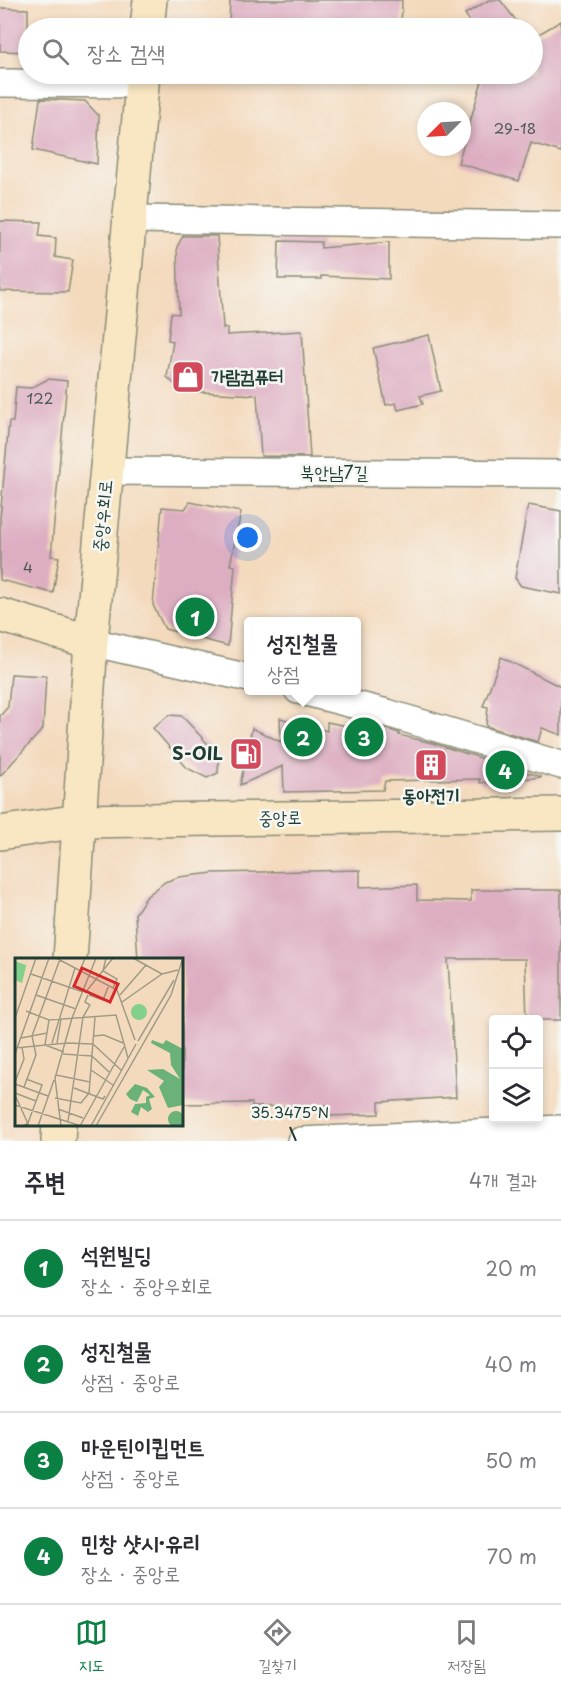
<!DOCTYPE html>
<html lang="ko">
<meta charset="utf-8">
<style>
body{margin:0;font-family:"Playpen Sans","Poor Story",sans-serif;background:#f2f2f3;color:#2b2b33}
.controls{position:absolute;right:18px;bottom:18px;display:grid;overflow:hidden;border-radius:6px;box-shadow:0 3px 9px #0003}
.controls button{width:54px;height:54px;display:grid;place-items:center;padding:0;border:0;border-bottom:2px solid #e1e1e2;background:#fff;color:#2b2b33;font:30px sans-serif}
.compass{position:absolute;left:417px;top:102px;width:54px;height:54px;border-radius:50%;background:#fff;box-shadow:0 3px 9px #0003;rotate:246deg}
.you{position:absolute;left:248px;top:538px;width:21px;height:21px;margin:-15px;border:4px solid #fff;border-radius:50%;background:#1a73e8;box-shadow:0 0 0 9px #1a73e833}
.badge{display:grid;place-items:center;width:39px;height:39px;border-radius:50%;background:#0b8043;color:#fff;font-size:20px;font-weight:700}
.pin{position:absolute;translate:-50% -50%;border:3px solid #fff;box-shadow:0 2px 6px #0006}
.popup{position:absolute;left:244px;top:617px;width:117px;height:78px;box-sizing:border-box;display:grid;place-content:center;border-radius:6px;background:#fff;filter:drop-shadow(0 2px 4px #0005);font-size:20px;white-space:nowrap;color:#7c7c81}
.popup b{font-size:22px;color:#2b2b33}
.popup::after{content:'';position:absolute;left:50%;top:100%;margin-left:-12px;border:12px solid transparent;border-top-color:#fff}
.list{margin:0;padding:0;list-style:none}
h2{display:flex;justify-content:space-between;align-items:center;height:78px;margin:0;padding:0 24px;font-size:26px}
h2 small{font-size:20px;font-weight:400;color:#7c7c81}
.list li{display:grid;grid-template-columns:39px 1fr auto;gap:18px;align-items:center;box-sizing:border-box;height:96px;padding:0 24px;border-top:2px solid #e1e1e2}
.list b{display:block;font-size:22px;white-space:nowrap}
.list p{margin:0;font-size:20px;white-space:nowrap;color:#7c7c81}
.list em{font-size:20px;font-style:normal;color:#7c7c81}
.icon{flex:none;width:33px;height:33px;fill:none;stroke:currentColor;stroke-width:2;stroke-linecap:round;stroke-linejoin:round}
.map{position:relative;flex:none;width:561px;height:1141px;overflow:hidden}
.search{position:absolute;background:#fff;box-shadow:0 3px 9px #0003;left:18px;right:18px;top:18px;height:66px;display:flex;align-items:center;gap:15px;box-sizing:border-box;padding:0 21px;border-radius:33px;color:#7c7c81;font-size:22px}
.sheet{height:462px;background:#fff}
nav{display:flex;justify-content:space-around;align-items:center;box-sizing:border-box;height:84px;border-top:2px solid #e1e1e2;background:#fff;font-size:16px;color:#7c7c81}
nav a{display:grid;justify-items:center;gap:3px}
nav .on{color:#0b8043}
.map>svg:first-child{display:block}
.building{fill:#ddadc1}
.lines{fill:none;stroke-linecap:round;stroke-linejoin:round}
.street-casing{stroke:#8a8c78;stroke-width:30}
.secondary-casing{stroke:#8a8c78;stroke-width:36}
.street{stroke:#fff;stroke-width:27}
.secondary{stroke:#f9e7c3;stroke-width:33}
.ticks{fill:none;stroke:#1f3d34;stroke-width:2}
.labels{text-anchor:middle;stroke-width:5;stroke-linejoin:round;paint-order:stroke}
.number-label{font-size:15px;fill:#4e5957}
.poi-label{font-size:18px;font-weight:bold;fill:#1f3d34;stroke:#f6f6f2;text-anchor:start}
.street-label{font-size:18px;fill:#1f3d34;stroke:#f6f6f2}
.inset-road{fill:none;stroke:#9f9b86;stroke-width:1.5}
.view{fill:#d62828;fill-opacity:0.15;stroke:#d62828;stroke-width:3}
.inset-edge{fill:none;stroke:#1f3d34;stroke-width:3}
.ticks-label{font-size:15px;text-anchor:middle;fill:#1f3d34;stroke:#f6f6f2;stroke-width:5;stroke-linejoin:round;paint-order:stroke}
</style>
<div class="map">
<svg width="561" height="1141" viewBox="0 0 561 1141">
<rect width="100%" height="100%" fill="#f6f6f2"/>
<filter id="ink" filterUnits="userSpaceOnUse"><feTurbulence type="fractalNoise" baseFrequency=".0167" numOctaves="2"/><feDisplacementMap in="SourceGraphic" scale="12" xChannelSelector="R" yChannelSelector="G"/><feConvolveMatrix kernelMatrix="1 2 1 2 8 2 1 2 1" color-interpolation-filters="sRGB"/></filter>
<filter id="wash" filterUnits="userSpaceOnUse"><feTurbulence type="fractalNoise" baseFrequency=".008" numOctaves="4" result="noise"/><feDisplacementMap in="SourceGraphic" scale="24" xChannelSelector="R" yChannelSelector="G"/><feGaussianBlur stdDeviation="1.35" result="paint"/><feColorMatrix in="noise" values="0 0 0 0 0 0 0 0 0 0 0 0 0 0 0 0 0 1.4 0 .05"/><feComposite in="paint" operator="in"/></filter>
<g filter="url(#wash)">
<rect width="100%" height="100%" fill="#f4dabd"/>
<g id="blocks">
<g class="building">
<path d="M230 0H402L401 28 229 26Z"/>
<path d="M489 0H500L522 28H474L465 14Z"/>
<path d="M0 8 28 9V52L0 51Z"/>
<path d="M561 21V152L531 143 519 181 458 163 484 74H532V38Z"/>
<path d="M40 99 85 101 99 116 97 164 33 150Z"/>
<path d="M0 221 41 222 39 236 56 238 55 257 73 260 68 292 0 291Z"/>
<path d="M183 236H217L223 328H227V335L302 331 310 457 261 456 257 395 182 391 167 377 173 341 168 340 171 313 179 314 177 247Z"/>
<path d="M279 241 321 242V248L389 242V279L321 276V279H278Z"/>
<path d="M429 335 441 391 420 396 423 404 398 410 396 403 386 405 373 348Z"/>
<path d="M48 379 67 381 51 556 59 557 53 593 0 580V518L9 422H13L16 387 31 388Z"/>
<path d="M190 502 241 512 230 565 235 566 228 646 165 629 153 605 162 507 185 509Z"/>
<path d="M528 505 561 511V594L521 586 515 578Z"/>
<path d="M501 657 561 687V735L542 728 538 742 486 726 488 707 483 706Z"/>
<path d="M11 674 46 676 43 729 0 776V716L8 707Z"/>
<path d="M169 715 182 716 219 756 218 773 207 778 187 768 153 728Z"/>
<path d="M280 718 327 731V722L357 728V722L383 728 399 733V735L432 743 542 777 480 783V779L385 781 383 790 284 792 283 766 240 785 252 728 281 742Z"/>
<path d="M360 870V887L417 885V900L471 901V890H561V1020H527L525 959H448L456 1097 379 1102V1114L330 1116V1105L252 1107V1103L182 1104V960H138L135 914 147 896 165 882 179 877 213 873Z"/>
</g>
</g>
</g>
<g filter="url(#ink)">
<use href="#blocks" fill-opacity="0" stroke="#8a8c78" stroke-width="1.5"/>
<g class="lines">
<g class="street-casing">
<g id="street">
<path d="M0 83 142 84"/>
<path d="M130 219 561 225"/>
<path d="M107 471 561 474"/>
<path d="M91 642 249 678"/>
<path d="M298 690 387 713 561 765"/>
<path d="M301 1141 561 1129"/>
</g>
</g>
<g class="secondary-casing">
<g id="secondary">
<path d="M147 28 150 0"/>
<path d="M0 615 91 642"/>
<path d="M0 833 79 821 561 814"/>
<path d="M70 960 91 642 143 74"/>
<path d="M58 1141 59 1124"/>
</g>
</g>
<use href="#street" class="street"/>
<use href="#secondary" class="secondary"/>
</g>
</g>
<path class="ticks" d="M290 1127 296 1141"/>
<defs>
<g id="shop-square" transform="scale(1.725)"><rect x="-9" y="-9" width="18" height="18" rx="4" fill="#d1495b" stroke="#f6f6f2"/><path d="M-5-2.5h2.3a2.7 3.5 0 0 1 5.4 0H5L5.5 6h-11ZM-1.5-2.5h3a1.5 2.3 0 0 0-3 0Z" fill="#fff"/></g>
<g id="fuel-square" transform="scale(1.725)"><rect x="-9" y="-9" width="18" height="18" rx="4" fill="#d1495b" stroke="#f6f6f2"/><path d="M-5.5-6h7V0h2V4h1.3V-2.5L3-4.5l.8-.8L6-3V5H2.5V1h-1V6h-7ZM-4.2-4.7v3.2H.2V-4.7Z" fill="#fff"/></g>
<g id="building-square" transform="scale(1.725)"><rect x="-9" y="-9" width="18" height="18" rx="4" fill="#d1495b" stroke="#f6f6f2"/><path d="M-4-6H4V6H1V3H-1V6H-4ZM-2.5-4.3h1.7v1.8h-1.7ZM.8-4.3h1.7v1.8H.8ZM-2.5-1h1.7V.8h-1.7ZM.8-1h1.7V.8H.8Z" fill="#fff"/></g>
</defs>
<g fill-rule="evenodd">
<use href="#shop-square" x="188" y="377"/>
<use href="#fuel-square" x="246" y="754"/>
<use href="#building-square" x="431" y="765"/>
</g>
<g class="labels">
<g class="number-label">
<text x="515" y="134">29-18</text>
<text x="40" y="404">122</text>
<text x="28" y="573">4</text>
</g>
<g class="poi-label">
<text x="211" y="383">가람컴퓨터</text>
<text x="223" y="760" text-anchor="end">S-OIL</text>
<text x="431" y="802" text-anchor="middle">동아전기</text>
</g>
<g class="street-label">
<text x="334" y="479">북안남7길</text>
<text transform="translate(103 516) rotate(-85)" y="6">중앙우회로</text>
<text transform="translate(280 818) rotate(-1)" y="6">중앙로</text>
</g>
</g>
<g transform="translate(15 958)">
<rect width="168" height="168" fill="#f4dabd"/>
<path d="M13 0 7 25 0 22V3L11 7ZM116 54a8 8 0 1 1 16 0a8 8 0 1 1-16 0Z" fill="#83cf8c"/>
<path d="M137 82 148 86 151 82 168 91V147L153 150 144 129 149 123 132 112 148 111 165 121 156 107 155 95 136 85ZM120 126 132 130 140 139 134 141 137 151 133 154 126 149 123 158 116 154 120 146 131 145V139L135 137 128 132 122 144 115 141 111 136ZM153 161a8 8 0 1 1 16 0a8 8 0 1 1-16 0Z" fill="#6ab278"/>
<path class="inset-road" d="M41 0 102 32 120 82M91 0 88 13 102 21 98 30M118 0 147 16M16 16 68 34M58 31 70 0M70 35 98 0M21 37 61 51M74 37 88 42 94 27M105 37 131 7M107 44 147 16 163 12M11 53 34 62 101 57 113 100M0 60 21 0M34 62 30 87 49 94M78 78 89 77 108 85M6 80 32 75M123 83 159 22M37 85 60 10M42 85 46 61M52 85 78 86 106 112M0 90 52 85M0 96 34 0M48 96 77 98 94 114M76 112 98 127M41 117 75 124M0 124 9 101 7 89M0 126 33 138M9 129 21 97 17 78 45 1M59 130 88 141 90 138M0 135 21 143M74 135 80 59M0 137 14 168M40 140 66 145 74 135M0 147 66 168M43 151 68 160M53 163 68 59 75 47 70 44 73 37M8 168 13 165 27 127 11 121M23 168 39 122M46 168 40 120 57 60 81 0M65 168 109 89M76 168 121 86M81 168 156 37 168 0"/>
<path class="view" d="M67 10 103 26 95 44 59 28Z"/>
<rect width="168" height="168" class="inset-edge"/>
</g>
<g class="ticks-label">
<text x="290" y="1118">35.3475°N</text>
</g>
</svg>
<div class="controls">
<button><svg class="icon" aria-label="locate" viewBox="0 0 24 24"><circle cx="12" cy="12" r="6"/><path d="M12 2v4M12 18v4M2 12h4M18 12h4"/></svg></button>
<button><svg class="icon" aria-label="layers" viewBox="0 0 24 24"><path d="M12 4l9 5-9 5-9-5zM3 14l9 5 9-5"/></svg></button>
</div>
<svg class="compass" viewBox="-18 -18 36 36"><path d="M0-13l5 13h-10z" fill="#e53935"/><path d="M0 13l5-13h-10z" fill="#7c7c81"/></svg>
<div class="you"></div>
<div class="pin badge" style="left:195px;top:617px">1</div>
<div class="pin badge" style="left:303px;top:737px">2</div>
<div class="popup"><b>성진철물</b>상점</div>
<div class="pin badge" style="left:364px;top:737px">3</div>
<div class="pin badge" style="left:505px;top:770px">4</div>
<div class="search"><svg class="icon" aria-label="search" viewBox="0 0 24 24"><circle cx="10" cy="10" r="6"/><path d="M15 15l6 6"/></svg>장소 검색</div>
</div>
<section class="sheet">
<h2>주변<small>4개 결과</small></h2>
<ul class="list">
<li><span class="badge">1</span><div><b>석원빌딩</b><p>장소 · 중앙우회로</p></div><em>20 m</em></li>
<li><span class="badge">2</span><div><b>성진철물</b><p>상점 · 중앙로</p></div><em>40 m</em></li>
<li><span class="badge">3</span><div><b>마운틴이큅먼트</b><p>상점 · 중앙로</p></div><em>50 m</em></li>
<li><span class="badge">4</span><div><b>민창 샷시·유리</b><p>장소 · 중앙로</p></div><em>70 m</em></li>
</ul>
</section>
<nav>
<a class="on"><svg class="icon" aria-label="map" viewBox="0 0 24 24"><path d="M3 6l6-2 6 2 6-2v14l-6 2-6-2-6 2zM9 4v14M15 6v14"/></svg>지도</a>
<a><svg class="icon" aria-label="directions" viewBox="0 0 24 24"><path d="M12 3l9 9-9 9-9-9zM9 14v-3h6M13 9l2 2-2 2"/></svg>길찾기</a>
<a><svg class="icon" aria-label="saved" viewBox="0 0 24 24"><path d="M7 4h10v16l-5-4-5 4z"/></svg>저장됨</a>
</nav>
